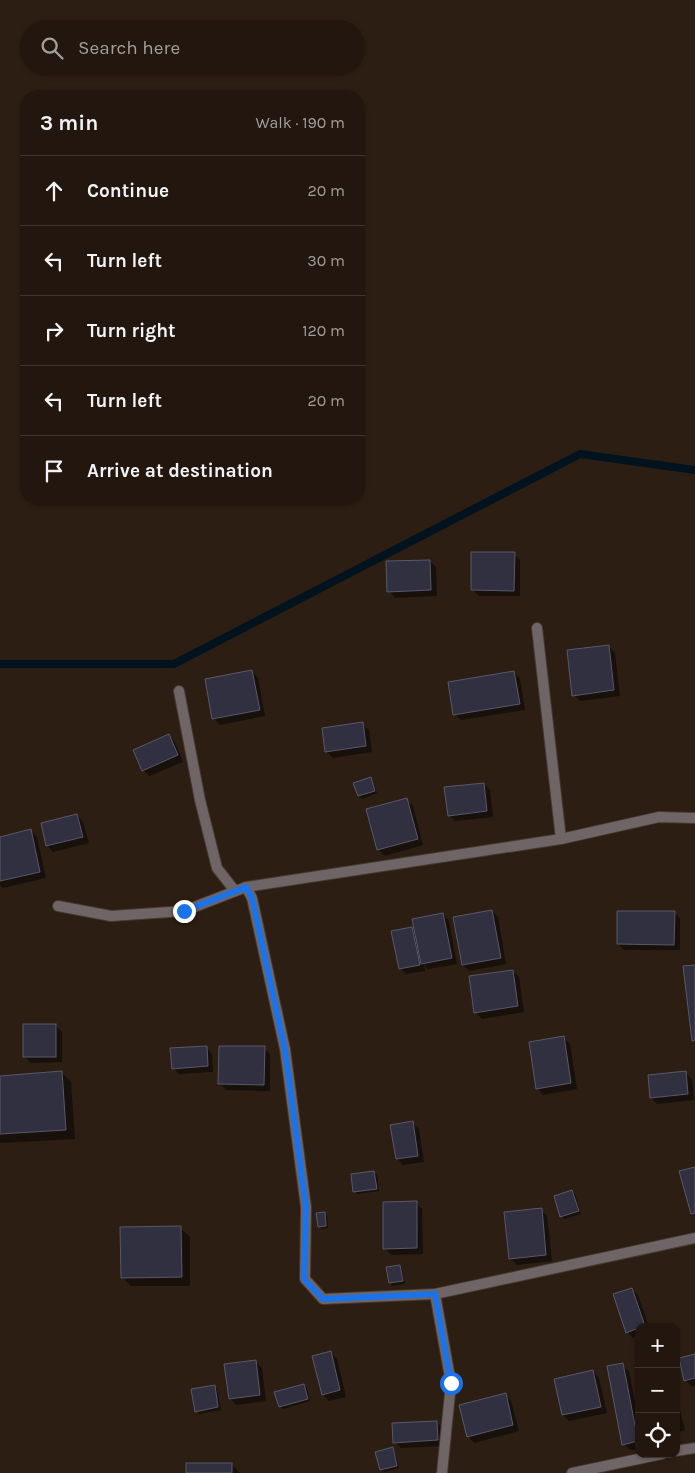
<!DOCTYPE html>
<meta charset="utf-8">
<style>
body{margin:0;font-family:Karla,sans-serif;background:#2e231c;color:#f1f3f6}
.controls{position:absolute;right:15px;bottom:15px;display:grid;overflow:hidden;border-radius:10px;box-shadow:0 1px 4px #0004}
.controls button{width:45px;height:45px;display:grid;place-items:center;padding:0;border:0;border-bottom:1px solid #3f352e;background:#22160e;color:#f1f3f6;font:25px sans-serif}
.stop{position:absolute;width:15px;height:15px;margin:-11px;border:4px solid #1a73e8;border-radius:50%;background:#fff}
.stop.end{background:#1a73e8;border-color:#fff;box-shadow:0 1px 5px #0008}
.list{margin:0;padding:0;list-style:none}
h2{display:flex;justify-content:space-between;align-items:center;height:65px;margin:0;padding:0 20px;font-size:21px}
h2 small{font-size:16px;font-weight:400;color:#a29f9e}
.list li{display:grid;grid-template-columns:32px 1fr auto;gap:15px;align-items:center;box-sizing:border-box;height:70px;padding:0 20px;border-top:1px solid #3f352e}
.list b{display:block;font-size:19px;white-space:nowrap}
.list em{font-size:16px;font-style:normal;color:#a29f9e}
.icon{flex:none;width:28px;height:28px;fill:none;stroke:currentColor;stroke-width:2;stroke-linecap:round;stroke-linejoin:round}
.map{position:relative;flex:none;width:695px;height:1473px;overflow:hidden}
.search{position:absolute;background:#22160e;box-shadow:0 1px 4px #0004;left:20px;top:20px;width:345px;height:55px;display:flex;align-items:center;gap:12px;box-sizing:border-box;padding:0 18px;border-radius:28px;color:#a29f9e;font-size:19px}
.panel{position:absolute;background:#22160e;box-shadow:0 1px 4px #0004;left:20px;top:90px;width:345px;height:415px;border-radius:20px}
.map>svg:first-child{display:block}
.shadow{fill:#0007}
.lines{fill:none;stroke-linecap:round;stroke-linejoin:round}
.stream{stroke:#00131e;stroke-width:8}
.building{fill:#303041;stroke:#59586b}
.lane-casing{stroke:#47392e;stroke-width:12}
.street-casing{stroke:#47392e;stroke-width:12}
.lane{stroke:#6f6567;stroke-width:10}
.street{stroke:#6f6567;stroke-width:10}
.route{stroke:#1a73e8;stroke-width:6}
</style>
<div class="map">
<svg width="695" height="1473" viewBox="0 0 695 1473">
<rect width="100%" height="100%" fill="#2d1e13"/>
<g class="shadow">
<path d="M514 554 520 560V596H479L472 589Z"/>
<path d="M430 561 436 567 437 596 395 598 389 591Z"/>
<path d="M609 646 615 653 620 696 580 701 574 695Z"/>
<path d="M252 671 258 678 265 716 220 725 213 718Z"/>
<path d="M514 672 520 679 525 710 461 720 454 714Z"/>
<path d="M362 724 369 730 372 752 333 758 327 752 323 729Z"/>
<path d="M169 736 175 742 183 762 149 776 143 770Z"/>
<path d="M370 779 373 781 377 793 362 799 359 796Z"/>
<path d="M484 784 490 790 493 817 455 821 449 815Z"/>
<path d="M406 799 413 806 423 845 385 856 378 849Z"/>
<path d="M77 815 83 822 89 843 53 852 47 845Z"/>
<path d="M31 831 37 837 46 878 3 888 0 885V838Z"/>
<path d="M492 911 498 917 506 964 469 971 463 965 454 918Z"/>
<path d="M674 912 680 918V950H624L618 944Z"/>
<path d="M443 914 449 921 457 964 428 969 424 965 425 971 406 974 400 968 412 928 416 933Z"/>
<path d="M513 971 519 977 524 1012 482 1019 476 1012Z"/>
<path d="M55 1025 62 1032V1062L31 1063 24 1056Z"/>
<path d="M563 1038 570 1044 577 1089 543 1095 537 1088Z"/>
<path d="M206 1047 212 1054 213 1072 179 1074 173 1068Z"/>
<path d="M264 1048 270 1054V1091L226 1090 220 1084Z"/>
<path d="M62 1073 71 1082 75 1139 1 1143 0 1142V1077Z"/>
<path d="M685 1073 692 1079 694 1100 657 1104 651 1098Z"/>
<path d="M412 1123 419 1129 424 1162 403 1165 397 1158Z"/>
<path d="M374 1172 377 1175 379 1191 357 1194 355 1191Z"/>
<path d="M572 1191 575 1194 581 1214 564 1219 561 1216Z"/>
<path d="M416 1203 422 1209 423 1254 391 1255 385 1248Z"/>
<path d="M541 1210 547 1216 552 1261 517 1265 511 1259Z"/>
<path d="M324 1213 327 1216 328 1228 322 1229 319 1226Z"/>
<path d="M180 1228 190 1237V1286H131L122 1277Z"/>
<path d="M400 1266 402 1269 405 1284 393 1286 390 1283Z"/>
<path d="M632 1289 638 1295 649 1327H639V1336L633 1338 627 1332Z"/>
<path d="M668 1324 670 1327H658Z"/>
<path d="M330 1353 337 1359 346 1397 329 1401 323 1394Z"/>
<path d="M695 1356V1386H691L685 1380Z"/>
<path d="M255 1362 262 1368 266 1401 236 1405 230 1398Z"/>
<path d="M622 1365 629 1371 639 1423V1449L630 1450 624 1444Z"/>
<path d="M593 1371 599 1378 607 1413 569 1421 563 1415 555 1380Z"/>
<path d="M304 1385 307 1388 310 1401 283 1409 280 1406Z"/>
<path d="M214 1386 217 1389 221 1410 199 1414 196 1411Z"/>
<path d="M505 1394 511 1401 519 1431 474 1443 468 1436Z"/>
<path d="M676 1396 685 1430 676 1433Z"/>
<path d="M436 1422 443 1428V1446L401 1448 394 1442Z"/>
<path d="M392 1449 395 1452 399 1468 384 1472 381 1469Z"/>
<path d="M231 1464 240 1473H187Z"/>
</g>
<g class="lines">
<path class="stream" d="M0 664H174L580 454 695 470"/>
</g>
<g class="building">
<path d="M471 552H515L514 591 471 590Z"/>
<path d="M430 560 431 590 387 592 386 561Z"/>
<path d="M609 645 614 690 572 696 567 650Z"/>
<path d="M252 670 260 710 212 719 205 679Z"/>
<path d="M514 671 520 704 453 715 448 682Z"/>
<path d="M363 722 366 746 325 752 322 728Z"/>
<path d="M169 734 178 755 142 771 133 750Z"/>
<path d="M371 777 375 791 358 796 353 783Z"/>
<path d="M484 783 487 811 448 816 444 787Z"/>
<path d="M407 798 418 839 377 850 366 809Z"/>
<path d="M77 814 83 837 46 846 41 823Z"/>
<path d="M31 829 40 872 0 881V837Z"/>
<path d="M492 910 501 958 462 965 453 917Z"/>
<path d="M617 911H675L674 945 617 944Z"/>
<path d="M443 913 452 958 421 964 412 919Z"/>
<path d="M412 927 420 965 399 969 391 931Z"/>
<path d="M695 965V1040L692 1041 683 966Z"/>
<path d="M513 970 518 1006 474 1013 469 976Z"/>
<rect x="23" y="1024" width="33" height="33"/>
<path d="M564 1036 571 1083 536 1089 529 1042Z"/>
<path d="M207 1046 208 1066 172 1069 170 1048Z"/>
<path d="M219 1046H265L264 1085 218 1084Z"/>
<path d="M62 1071 66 1130 0 1134V1076Z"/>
<path d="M686 1071 688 1094 650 1098 648 1075Z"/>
<path d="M413 1121 418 1156 396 1159 390 1125Z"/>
<path d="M695 1167V1213L691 1214 679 1171Z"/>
<path d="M374 1171 377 1189 353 1192 351 1174Z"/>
<path d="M572 1190 579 1211 560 1217 554 1196Z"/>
<path d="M417 1201V1248L383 1249V1202Z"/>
<path d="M542 1208 546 1255 509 1259 504 1212Z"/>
<path d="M325 1212 326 1226 318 1227 316 1213Z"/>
<path d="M181 1226 182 1277 121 1278 120 1227Z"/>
<path d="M400 1265 403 1281 389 1283 386 1267Z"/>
<path d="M632 1288 645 1326 639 1327V1328L626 1333 613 1294Z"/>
<path d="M331 1351 340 1390 322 1395 312 1356Z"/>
<path d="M695 1354V1378L684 1381 679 1358Z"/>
<path d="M256 1360 260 1395 229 1399 224 1364Z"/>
<path d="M623 1363 638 1441 622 1445 607 1366Z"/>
<path d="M593 1370 601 1407 562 1415 554 1379Z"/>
<path d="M304 1384 308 1399 279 1407 274 1392Z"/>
<path d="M215 1385 218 1407 195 1412 191 1389Z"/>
<path d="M506 1393 513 1425 467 1437 459 1405Z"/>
<path d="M437 1421 438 1440 393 1443 392 1423Z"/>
<path d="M393 1447 397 1466 380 1470 375 1452Z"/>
<rect x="186" y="1463" width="46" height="10"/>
</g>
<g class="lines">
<g class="lane-casing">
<path id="lane" d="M537 628 561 839"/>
</g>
<g class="street-casing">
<g id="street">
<path d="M179 691 200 800 217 868 235 891"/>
<path d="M246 887 252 898 285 1049 306 1207 305 1279 323 1299 435 1294 695 1238"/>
<path d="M58 906 111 916 184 911 246 887 561 839 659 817 695 818"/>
<path d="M435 1294 451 1383 442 1473"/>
<path d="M676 1451 695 1448"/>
<path d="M572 1473 662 1454"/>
</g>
</g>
<use href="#lane" class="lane"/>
<use href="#street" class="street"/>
</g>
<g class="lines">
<path class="route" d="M184 911 246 887 252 898 285 1050 306 1207 304 1279 323 1299 435 1294 451 1383"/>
</g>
</svg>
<div class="controls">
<button>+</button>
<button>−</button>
<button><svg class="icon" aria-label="locate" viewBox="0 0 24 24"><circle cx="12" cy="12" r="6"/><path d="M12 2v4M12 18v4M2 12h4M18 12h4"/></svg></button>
</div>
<div class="stop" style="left:451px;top:1383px"></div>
<div class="stop end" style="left:184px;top:911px"></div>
<div class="search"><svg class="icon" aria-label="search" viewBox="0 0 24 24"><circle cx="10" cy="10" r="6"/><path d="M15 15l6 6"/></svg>Search here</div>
<section class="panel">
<h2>3 min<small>Walk · 190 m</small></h2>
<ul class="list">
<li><svg class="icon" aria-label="ahead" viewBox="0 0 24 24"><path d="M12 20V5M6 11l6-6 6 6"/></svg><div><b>Continue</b></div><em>20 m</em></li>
<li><svg class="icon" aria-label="left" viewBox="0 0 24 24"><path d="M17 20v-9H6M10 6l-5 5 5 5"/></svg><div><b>Turn left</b></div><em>30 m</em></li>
<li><svg class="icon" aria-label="right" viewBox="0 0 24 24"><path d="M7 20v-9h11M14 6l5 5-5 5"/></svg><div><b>Turn right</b></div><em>120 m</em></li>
<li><svg class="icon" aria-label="left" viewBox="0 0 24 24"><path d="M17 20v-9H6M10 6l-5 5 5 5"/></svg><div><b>Turn left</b></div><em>20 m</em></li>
<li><svg class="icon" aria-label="arrive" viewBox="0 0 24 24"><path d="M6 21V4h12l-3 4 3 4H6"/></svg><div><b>Arrive at destination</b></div></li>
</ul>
</section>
</div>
